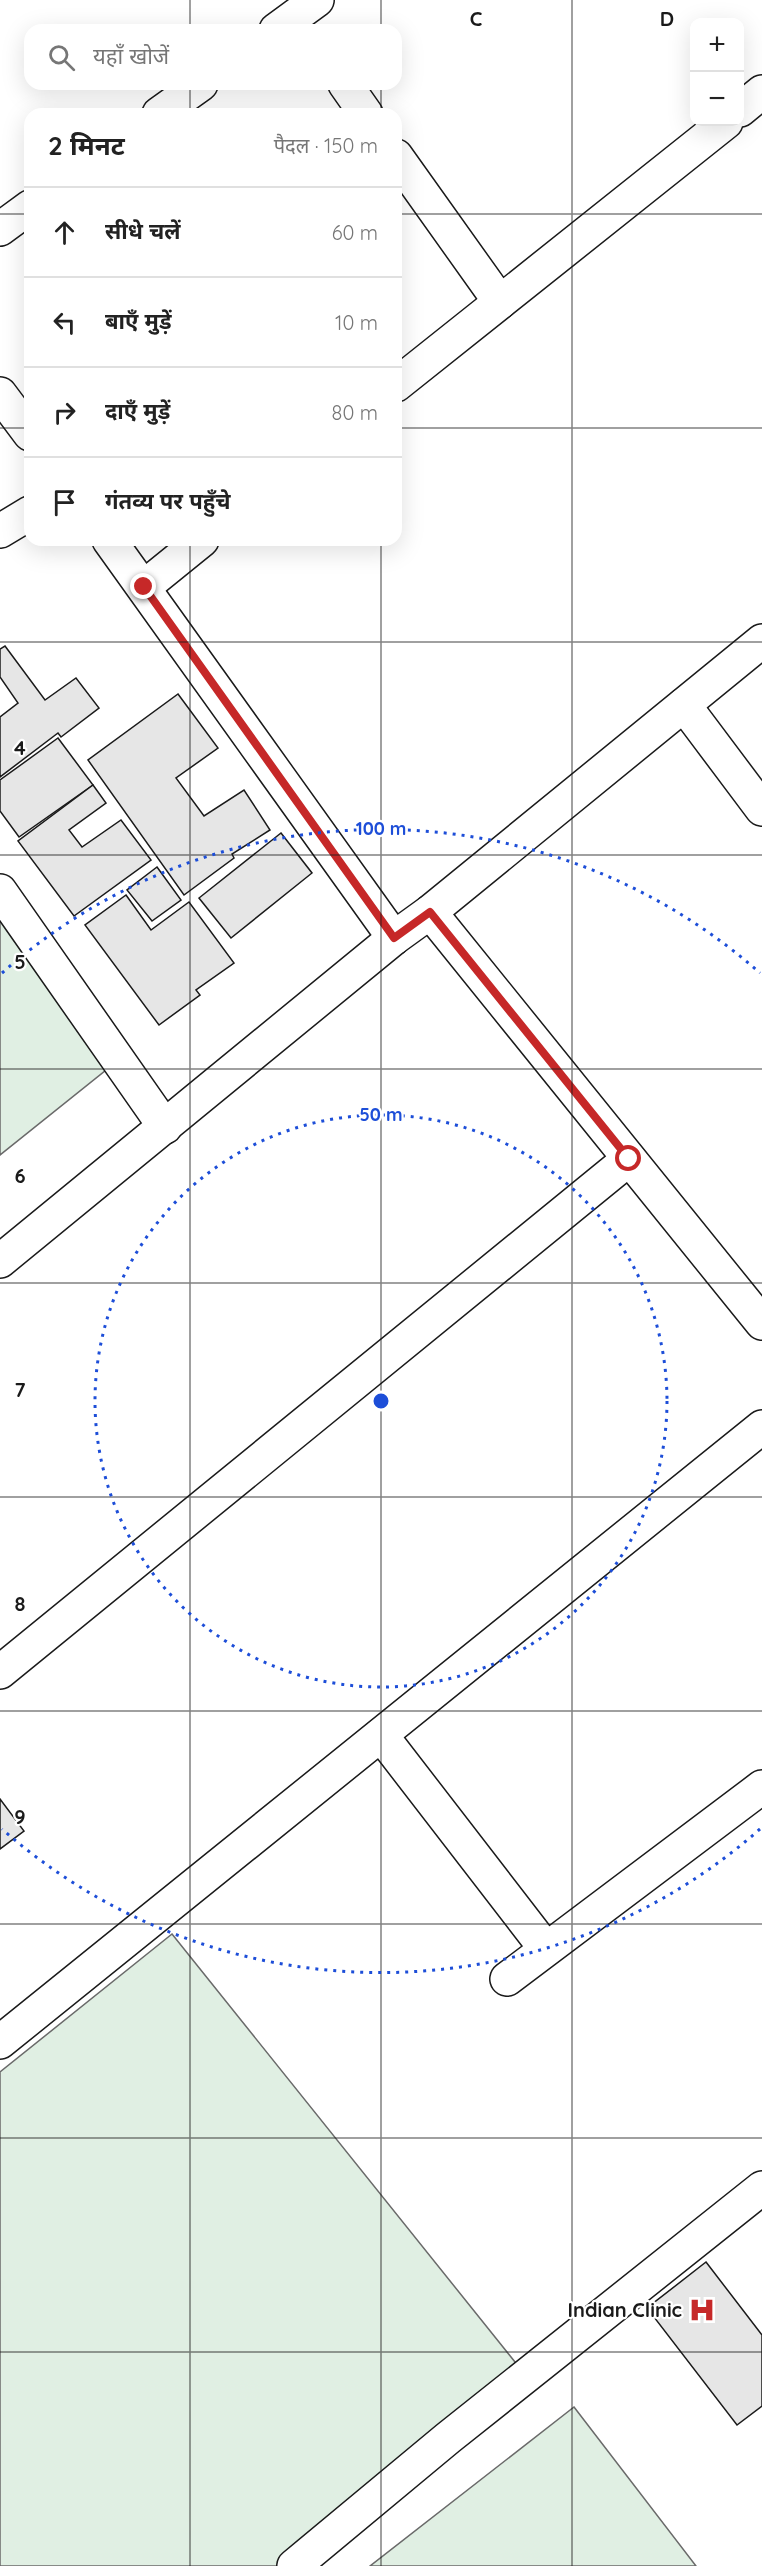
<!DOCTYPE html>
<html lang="hi">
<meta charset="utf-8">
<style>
body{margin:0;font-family:Quicksand,"Noto Sans Devanagari",sans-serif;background:#f6f6f6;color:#222}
.controls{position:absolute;right:18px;top:18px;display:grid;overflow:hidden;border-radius:12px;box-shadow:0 6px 24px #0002}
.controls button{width:54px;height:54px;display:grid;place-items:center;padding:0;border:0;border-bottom:2px solid #e0e0e0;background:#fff;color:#222;font:30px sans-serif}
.stop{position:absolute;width:18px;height:18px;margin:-14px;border:4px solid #c62828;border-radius:50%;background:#fff}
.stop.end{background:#c62828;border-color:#fff;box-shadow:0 2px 6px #0008}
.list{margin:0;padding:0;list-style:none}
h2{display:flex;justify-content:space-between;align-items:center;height:78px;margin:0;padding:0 24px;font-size:26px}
h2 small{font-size:20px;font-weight:400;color:#767676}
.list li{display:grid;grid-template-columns:39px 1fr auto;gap:18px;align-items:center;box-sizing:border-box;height:90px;padding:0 24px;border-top:2px solid #e0e0e0}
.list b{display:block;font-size:22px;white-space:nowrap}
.list em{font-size:20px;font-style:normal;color:#767676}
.icon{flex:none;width:33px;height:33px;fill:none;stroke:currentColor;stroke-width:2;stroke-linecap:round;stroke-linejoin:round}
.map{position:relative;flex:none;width:762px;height:2566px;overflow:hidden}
.search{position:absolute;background:#fff;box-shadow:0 6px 24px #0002;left:24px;top:24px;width:378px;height:66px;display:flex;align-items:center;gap:15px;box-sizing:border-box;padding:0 21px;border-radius:18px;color:#767676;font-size:22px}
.panel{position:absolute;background:#fff;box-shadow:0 6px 24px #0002;left:24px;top:108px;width:378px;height:438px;border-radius:18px}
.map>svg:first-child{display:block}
.green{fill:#e0efe3;stroke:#6a6a6a;stroke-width:1.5}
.building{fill:#e6e6e6;stroke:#1a1a1a;stroke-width:1.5}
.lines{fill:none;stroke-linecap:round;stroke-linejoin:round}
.street-casing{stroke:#1a1a1a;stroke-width:36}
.street{stroke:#fff;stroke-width:33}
.route{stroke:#c62828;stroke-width:8}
.grid{fill:none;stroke:#1a1a1a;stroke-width:1.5;stroke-opacity:0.55}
.ring{fill:none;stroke:#1d4ed8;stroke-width:3;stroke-dasharray:3 6}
.labels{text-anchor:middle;stroke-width:4.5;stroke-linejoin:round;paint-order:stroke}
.poi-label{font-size:20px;font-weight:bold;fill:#1a1a1a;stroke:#fff;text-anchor:end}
.grid-label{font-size:20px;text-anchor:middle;font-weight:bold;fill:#1a1a1a;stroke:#fff;stroke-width:4.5;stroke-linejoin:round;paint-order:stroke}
.centre{fill:#1d4ed8;stroke:#fff;stroke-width:3}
.ring-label{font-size:18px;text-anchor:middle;font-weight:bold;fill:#1d4ed8;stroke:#fff;stroke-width:4.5;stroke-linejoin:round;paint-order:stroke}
</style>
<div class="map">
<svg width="762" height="2566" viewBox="0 0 762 2566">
<rect width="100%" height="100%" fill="#fff"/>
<g class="green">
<path d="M0 910 106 1070 0 1155Z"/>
<path d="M172 1934 523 2372 291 2566H0V2072Z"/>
<path d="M574 2407 696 2566H370Z"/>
</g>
<g class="building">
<path d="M5 646 45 700 76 678 99 708 61 737 58 733 0 777V717L18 703 0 677V649Z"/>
<path d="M178 694 218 748 176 778 204 816 244 790 270 830 232 854 234 858 184 895 88 760Z"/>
<path d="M58 738 93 785 19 837 0 811V780Z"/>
<path d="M93 785 106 803 69 830 82 847 121 820 151 860 74 916 18 841Z"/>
<path d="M281 833 312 873 231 938 199 898Z"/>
<path d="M157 867 181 900 152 921 127 890Z"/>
<path d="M126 895 151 930 189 902 234 963 196 990 200 995 159 1025 85 925Z"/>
<path d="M0 1799 24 1831 0 1849Z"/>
<path d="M706 2262 762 2335V2406L737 2425 647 2308Z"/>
</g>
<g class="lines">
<g class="street-casing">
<g id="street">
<path d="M276 30 317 0"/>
<path d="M345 84 366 114"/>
<path d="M740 110 762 92"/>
<path d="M159 114 201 84"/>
<path d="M396 156 500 302"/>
<path d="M0 229 30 207"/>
<path d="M396 385 726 122"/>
<path d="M0 394 30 434"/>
<path d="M0 531 30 513"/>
<path d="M109 540 394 938"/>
<path d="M144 587 202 540"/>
<path d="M684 705 762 809"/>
<path d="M0 891 165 1127"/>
<path d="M430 912 762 1323"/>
<path d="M0 1261 394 938 430 912 762 641"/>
<path d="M0 1672 629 1159"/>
<path d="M381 1735 546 1949"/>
<path d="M507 1979 762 1787"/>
<path d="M0 2042 762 1427"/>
<path d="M294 2566 448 2438 762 2188"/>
</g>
</g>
<use href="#street" class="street"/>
</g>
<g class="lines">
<path class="route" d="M144 587 394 938 430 912 629 1159"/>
</g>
<path class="grid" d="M190 0V30M381 0V30M572 0V2566M190 84V114M381 84V114M0 214H30M396 214H762M0 428H30M396 428H762M190 540V2566M381 540V2566M0 642H762M0 855H762M0 1069H762M0 1283H762M0 1497H762M0 1711H762M0 1924H762M0 2138H762M0 2352H762"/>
<g class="ring">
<circle cx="381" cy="1401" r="286"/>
<path d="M760 1829A572 572 0 0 1 2 1829M2 973A572 572 0 0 1 760 973"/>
</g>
<defs>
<g id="hospital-bare" transform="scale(2.07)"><path d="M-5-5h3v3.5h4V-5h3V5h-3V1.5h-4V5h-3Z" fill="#c62828" stroke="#fff" stroke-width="2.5" paint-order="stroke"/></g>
</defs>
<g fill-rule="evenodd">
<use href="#hospital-bare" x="702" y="2310"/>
</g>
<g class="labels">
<g class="poi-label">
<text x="682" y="2317">Indian Clinic</text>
</g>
</g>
<g class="grid-label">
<text x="476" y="26">C</text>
<text x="667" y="26">D</text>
<text x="20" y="755">4</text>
<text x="20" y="969">5</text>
<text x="20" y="1183">6</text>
<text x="20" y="1397">7</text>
<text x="20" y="1611">8</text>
<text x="20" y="1824">9</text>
</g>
<circle cx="381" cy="1401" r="9" class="centre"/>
<g class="ring-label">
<text x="381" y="835">100 m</text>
<text x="381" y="1121">50 m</text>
</g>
</svg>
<div class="controls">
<button>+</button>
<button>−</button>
</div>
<div class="stop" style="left:629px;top:1159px"></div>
<div class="stop end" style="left:144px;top:587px"></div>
<div class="search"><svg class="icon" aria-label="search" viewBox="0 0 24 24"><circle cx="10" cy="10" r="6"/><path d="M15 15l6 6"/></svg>यहाँ खोजें</div>
<section class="panel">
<h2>2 मिनट<small>पैदल · 150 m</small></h2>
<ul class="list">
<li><svg class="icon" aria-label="ahead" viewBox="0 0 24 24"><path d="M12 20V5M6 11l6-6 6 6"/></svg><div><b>सीधे चलें</b></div><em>60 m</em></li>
<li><svg class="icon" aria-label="left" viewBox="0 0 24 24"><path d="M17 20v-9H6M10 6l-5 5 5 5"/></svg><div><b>बाएँ मुड़ें</b></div><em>10 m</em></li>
<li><svg class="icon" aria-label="right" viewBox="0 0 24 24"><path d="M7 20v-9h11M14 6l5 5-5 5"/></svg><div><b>दाएँ मुड़ें</b></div><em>80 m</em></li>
<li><svg class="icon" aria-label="arrive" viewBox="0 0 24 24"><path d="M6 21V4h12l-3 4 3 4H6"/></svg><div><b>गंतव्य पर पहुँचे</b></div></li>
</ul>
</section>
</div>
